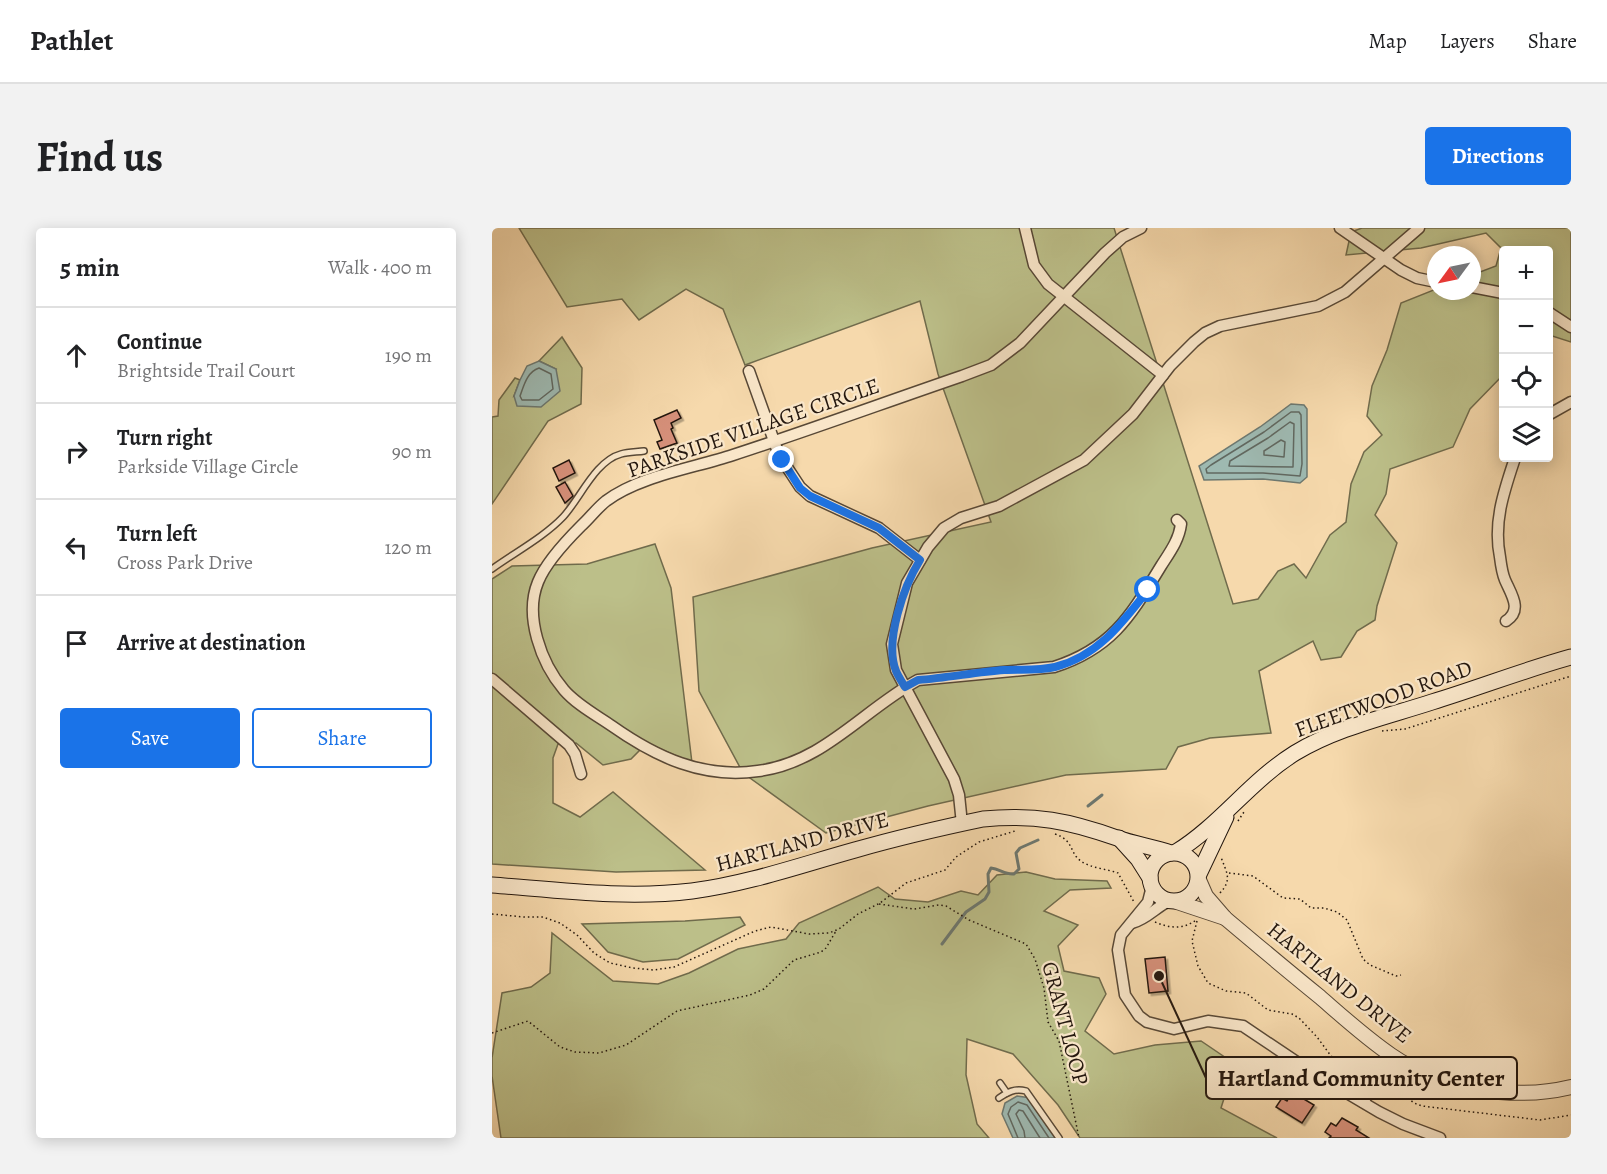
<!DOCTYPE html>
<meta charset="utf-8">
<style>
body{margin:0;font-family:Alegreya,serif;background:#f2f2f2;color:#202124}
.controls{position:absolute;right:18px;top:18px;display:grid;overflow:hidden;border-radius:6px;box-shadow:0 3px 15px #0003}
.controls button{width:54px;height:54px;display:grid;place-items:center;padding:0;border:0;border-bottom:2px solid #e0e0e0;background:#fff;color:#202124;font:30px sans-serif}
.compass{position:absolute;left:935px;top:18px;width:54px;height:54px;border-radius:50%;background:#fff;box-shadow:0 3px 15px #0003;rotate:237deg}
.stop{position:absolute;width:18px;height:18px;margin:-14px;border:4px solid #1a73e8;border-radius:50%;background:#fff}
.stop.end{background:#1a73e8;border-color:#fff;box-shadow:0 2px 6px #0008}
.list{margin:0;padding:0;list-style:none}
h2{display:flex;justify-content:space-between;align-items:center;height:78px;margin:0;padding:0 24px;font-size:26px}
h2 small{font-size:20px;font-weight:400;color:#757577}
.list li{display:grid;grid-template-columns:39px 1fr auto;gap:18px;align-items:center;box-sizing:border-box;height:96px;padding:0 24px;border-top:2px solid #e0e0e0}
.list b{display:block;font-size:22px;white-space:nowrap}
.list p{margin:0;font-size:20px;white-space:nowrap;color:#757577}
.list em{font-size:20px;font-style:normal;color:#757577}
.actions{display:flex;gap:12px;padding:18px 24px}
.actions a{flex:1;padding:14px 0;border:2px solid #1a73e8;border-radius:6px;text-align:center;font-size:21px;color:#1a73e8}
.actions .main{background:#1a73e8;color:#fff}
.icon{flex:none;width:33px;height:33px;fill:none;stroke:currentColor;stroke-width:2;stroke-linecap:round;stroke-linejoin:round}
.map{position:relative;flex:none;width:1079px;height:910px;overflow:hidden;border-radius:6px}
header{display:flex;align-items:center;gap:36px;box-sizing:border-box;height:84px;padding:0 30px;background:#fff;border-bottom:2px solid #e0e0e0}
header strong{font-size:28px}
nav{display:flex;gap:33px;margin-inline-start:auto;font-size:21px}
.intro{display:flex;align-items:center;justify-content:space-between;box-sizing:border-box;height:144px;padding:0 36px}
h1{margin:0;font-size:42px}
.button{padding:15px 27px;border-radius:6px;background:#1a73e8;color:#fff;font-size:21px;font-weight:700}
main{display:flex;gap:36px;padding:0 36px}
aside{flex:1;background:#fff;border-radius:6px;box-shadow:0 3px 15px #0003}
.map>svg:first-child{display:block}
.green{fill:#bcbf89;stroke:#706b4c;stroke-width:1.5}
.water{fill:#9eb9b1;stroke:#6d7870;stroke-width:1.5}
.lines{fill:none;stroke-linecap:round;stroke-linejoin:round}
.shore{stroke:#616860;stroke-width:1.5}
.stream{stroke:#6d7870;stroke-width:3}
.building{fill:#d6907a;stroke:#24170e;stroke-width:1.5;filter:url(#shadow)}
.service-casing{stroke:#584836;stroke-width:8}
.minor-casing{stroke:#584836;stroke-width:13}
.tertiary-casing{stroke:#584836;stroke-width:16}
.secondary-casing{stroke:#24170e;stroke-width:17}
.path{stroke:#24170e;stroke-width:1.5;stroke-dasharray:1.5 3;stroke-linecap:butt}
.service{stroke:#f9e6c9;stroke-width:5}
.minor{stroke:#f9e6c9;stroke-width:10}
.tertiary{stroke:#f9e6c9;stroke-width:14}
.secondary{stroke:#f9e6c9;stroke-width:15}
.route{stroke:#1a73e8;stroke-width:8}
.labels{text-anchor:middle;stroke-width:4.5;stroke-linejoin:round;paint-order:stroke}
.street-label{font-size:22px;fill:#24170e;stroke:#f9e6c9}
.leader{fill:none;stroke:#24170e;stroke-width:2}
.callout-dot{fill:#24170e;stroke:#f9e6c9;stroke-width:2}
.callout{fill:#f9e6c9;stroke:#24170e;stroke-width:2}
.callout-label{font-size:24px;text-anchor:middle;font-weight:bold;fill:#24170e}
</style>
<header>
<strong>Pathlet</strong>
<nav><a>Map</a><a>Layers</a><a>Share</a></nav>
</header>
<div class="intro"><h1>Find us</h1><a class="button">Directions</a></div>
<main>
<aside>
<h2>5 min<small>Walk · 400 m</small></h2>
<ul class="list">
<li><svg class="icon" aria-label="ahead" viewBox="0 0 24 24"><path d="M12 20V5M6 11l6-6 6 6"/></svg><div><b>Continue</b><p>Brightside Trail Court</p></div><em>190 m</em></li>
<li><svg class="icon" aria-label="right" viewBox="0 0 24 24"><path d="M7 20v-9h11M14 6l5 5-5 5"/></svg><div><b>Turn right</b><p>Parkside Village Circle</p></div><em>90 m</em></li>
<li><svg class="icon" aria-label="left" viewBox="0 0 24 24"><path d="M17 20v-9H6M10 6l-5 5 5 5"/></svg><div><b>Turn left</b><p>Cross Park Drive</p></div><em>120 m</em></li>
<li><svg class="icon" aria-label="arrive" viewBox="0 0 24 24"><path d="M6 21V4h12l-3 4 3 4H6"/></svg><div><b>Arrive at destination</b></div></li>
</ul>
<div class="actions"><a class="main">Save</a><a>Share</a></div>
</aside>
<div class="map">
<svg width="1079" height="910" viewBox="0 0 1079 910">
<defs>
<filter id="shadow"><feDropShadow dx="2.5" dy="2.5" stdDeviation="0" flood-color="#0004"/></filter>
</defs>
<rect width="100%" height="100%" fill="#f6d9ac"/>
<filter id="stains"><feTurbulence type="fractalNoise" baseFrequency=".00333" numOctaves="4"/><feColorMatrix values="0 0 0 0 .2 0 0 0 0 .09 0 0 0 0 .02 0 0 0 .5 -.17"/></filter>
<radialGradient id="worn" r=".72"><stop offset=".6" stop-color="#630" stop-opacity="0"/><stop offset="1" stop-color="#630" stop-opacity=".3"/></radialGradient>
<g class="green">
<path d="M27 0H622L741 376 766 371 786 343 802 336 814 350 838 307 854 294 859 256 872 224 890 207 875 188 880 158 895 122 909 75 944 61V63H980V47L1004 38 1009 20 994 5 929 20 854 27 859 4 870 0H1079V114L1057 107 1056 22H1011V147L978 181 961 219 898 241 894 266 883 287 905 315 885 378 883 392 865 403 849 429 829 432 821 413 767 443 779 505 718 510 686 519 674 541 574 547 436 578 334 605 251 545 207 463 201 369 380 320 499 294 446 146 428 73 253 137 231 81 194 61 147 92 130 71 75 79Z"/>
<path d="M70 109 90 140 89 176 56 193 0 276V189L6 188 7 172 23 150 28 152 22 168 64 141 47 133Z"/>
<path d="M163 316 179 360 200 535 155 515 139 531 111 537 84 515 66 516 61 530V575L88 589 121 564 213 642 124 644 0 636V351L20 338 95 336Z"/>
<path d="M534 644 563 651 615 653 619 660 578 662 552 683 586 697 566 718 572 743 607 750 614 766 593 803 622 826 663 817 709 813 743 836 729 880 785 910H588L566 877 521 826 475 811 474 847 485 896 497 910H9L0 848V830L10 765 39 759 58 745 60 705 121 753 166 756 197 745 246 721 294 711 307 695 386 659 403 671 436 674 469 663 486 667 505 647Z"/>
<path d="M248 689 253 697 186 731 151 734 116 724 90 696 193 693Z"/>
</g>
<g class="water">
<path d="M47 133 64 141 68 163 49 179 25 178 22 168 28 152 35 138Z"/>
<path d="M799 176 812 177 815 181V249L808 255 771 251 712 252 707 238 768 199Z"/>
<path d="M525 868 539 870 564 910H521L510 886 513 875Z"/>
</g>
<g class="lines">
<g class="shore">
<path d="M47 140 59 146 61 161 47 172H30L28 168C32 157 35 144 47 140Z"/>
<path d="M799 184H807L809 187 810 236 808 248 771 245H715L714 241 719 237 772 204Z"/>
<path d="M798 194 802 196 801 239 737 238 738 233 776 210Z"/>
<path d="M789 212 793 214 792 229 772 227V223Z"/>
<path d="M526 910 516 886 519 879 526 874 535 877 557 910"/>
<path d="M533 910 532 903 524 886 527 882 531 883 548 910"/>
</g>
<g class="stream">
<path d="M596 578 610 567"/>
<path d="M450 716 474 684 493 671 497 664 496 646 499 640C508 641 513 647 522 646L527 641 524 625 528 620 546 612"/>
</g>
</g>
<g class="building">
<path d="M185 182 189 190 179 195 181 200 179 201 185 215 168 221 165 214 170 212 162 192Z"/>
<path d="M77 232 83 245 67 253 61 240Z"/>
<path d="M73 254 81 268 73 275 64 259Z"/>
<path d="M673 729 676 763 657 765 653 731Z"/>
<path d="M800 864 822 877 810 895 784 879 790 870 795 873Z"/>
<path d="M850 890 866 899 864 902 877 910H837L839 908 833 904 839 895 844 898Z"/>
</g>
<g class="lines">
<g class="service-casing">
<g id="service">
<path d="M0 341C22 325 52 309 71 289 88 271 103 233 129 226 136 224 145 224 152 223"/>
<path d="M508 855 515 865"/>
<path d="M507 870C516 864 523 860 534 863L567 910"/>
</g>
</g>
<g class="minor-casing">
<g id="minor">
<path d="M533 0 542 37 556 56 671 147"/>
<path d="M649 0 631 9 613 25 528 115 499 137 470 148C394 174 318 202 241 227 202 240 147 248 114 273 104 281 98 290 89 298 74 313 54 334 46 354 32 388 49 435 72 462 85 477 104 487 120 498 164 529 211 551 266 543 331 535 371 482 426 452L562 439C621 420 639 387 669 338 678 324 687 312 689 296L685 292"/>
<path d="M848 0 909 42 925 50 944 54"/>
<path d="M980 59 1011 65"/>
<path d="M1056 84 1079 99"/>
<path d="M257 143 287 227 308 259 318 268 387 300 428 332"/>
<path d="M1056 187 1079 174"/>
<path d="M1014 393C1031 382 1019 366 1013 352 1010 345 1009 337 1008 329 1001 294 1012 263 1023 230"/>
<path d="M0 451 77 517 83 526 89 546"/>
<path d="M470 596 467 567 462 551 404 442 400 416 415 355 436 319 452 300 469 290 507 278 592 232 641 186 678 138 702 114 713 105 728 98 826 78 853 64 927 0"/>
<path d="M660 658 656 674 629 707 626 722 633 767 647 788 655 794 682 801 716 793 751 798 821 845 887 884 911 896 948 910"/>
<path d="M640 695C655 691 664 679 677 673"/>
<path d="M871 874 900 828"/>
</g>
</g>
<g class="tertiary-casing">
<g id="tertiary">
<path d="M707 652 714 668 733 690C765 717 796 743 828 769 851 789 874 810 899 827 948 861 1021 873 1079 859"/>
<path d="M685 674 733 690"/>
</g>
</g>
<g class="secondary-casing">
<g id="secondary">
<path d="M627 610 646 631 658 650"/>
<path d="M684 624C728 597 758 553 803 525 844 500 894 489 940 474 986 460 1032 442 1079 429"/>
<circle cx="682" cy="649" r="24"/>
<path d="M707 646 734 589"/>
<path d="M0 657C66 662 134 671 200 663 255 656 309 637 363 622 405 610 448 600 491 591 543 586 577 593 625 610 642 616 661 619 679 625"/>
</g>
</g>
<g class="path">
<path d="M890 503 913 501 1079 448"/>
<path d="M746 593 752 584"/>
<path d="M563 606C583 613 577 625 589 633 598 640 615 641 626 645L642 674"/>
<path d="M737 645 761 648 791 670 808 671 819 680H832L845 684 855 692 871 731 878 737 904 748 909 747"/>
<path d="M728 665C741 651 734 644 729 629"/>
<path d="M387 676 422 681 447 677 454 678 477 692 534 716 543 731 552 760 556 794 567 813 587 910"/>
<path d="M0 686 32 689H51L68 695 85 707 102 725 118 735 141 740 162 742 182 739 263 703 279 699 317 706 337 705 347 701 366 686 388 675 414 655 453 642 464 629 487 614 523 603"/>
<path d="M705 693 700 713 706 738 716 755 734 763 754 765 776 782 800 786 807 790 825 809 839 828 856 838 878 843"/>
<path d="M663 694C677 700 691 702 704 692"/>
<path d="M0 805 36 793 68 819 83 824 107 825 134 817 185 783 258 767 272 761 302 732 329 724 334 720 344 703"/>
<path d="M895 853 922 875 930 878 1048 892 1079 887"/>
</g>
<use href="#service" class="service"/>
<use href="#minor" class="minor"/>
<use href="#tertiary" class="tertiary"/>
<use href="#secondary" class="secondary"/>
</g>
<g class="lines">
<path class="route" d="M290 232 308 260 318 268 387 300 428 332C412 358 392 413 404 443 406 448 410 454 413 459L426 452C455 450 484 444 512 442 529 441 546 443 563 439 606 428 630 395 656 362"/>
</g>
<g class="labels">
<g class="street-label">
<text transform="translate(261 199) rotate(-19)" y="8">PARKSIDE VILLAGE CIRCLE</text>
<text transform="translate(891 470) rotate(-20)" y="8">FLEETWOOD ROAD</text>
<text transform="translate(310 613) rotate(-15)" y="8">HARTLAND DRIVE</text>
<text transform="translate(848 754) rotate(39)" y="8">HARTLAND DRIVE</text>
<text transform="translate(574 795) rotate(75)" y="8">GRANT LOOP</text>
</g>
</g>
<path class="leader" d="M667 748L714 850"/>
<circle class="callout-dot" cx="667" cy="748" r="6"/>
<rect class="callout" x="714" y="829" width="311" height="42" rx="6"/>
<g class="callout-label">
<text x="869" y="858">Hartland Community Center</text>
</g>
<rect width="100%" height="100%" filter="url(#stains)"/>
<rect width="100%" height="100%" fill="url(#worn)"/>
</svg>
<div class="controls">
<button>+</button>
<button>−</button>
<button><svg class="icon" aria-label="locate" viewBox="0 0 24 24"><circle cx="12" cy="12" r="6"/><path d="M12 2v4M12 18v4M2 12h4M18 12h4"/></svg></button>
<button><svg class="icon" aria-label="layers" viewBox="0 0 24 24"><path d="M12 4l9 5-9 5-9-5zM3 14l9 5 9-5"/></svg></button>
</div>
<svg class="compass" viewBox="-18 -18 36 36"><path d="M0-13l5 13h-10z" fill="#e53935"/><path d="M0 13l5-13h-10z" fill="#757577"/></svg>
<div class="stop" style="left:656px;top:362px"></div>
<div class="stop end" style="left:290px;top:232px"></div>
</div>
</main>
